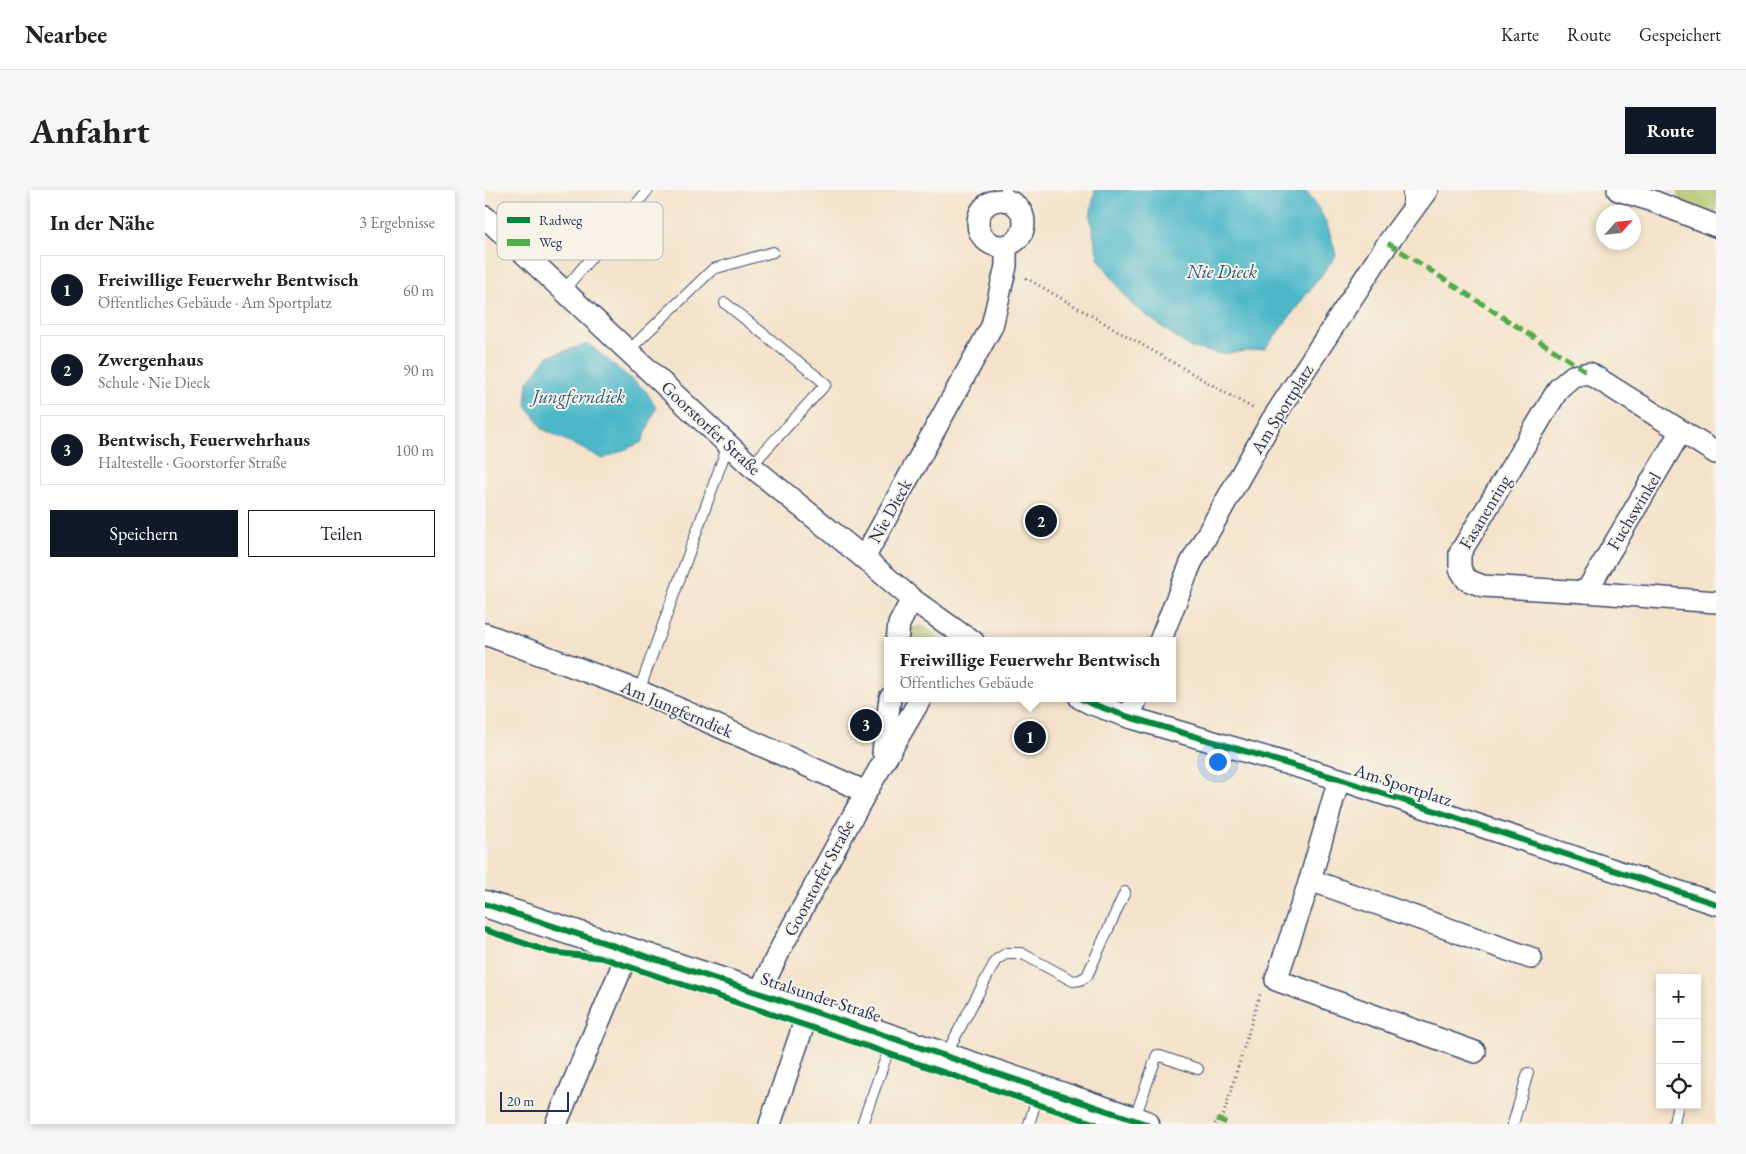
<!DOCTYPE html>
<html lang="de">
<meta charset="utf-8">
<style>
body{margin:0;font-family:"EB Garamond",serif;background:#f6f6f6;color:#222}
.controls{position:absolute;right:15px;bottom:15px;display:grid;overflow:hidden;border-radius:0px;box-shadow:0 2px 8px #0003}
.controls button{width:45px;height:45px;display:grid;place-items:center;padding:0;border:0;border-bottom:1px solid #e0e0e0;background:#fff;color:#222;font:25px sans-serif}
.compass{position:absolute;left:1111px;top:15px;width:45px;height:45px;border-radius:50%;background:#fff;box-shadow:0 2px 8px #0003;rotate:63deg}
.scale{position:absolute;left:15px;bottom:12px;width:69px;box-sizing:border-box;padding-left:5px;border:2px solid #1b2f5e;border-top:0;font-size:14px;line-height:18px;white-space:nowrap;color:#1b2f5e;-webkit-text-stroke:4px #f7f3e8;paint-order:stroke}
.you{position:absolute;left:732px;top:571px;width:18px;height:18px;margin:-12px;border:4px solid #fff;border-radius:50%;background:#1a73e8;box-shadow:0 0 0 8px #1a73e833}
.badge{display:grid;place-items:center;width:32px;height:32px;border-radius:50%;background:#111827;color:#fff;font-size:16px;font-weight:700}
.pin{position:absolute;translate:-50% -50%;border:2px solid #fff;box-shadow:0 1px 5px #0006}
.popup{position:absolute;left:399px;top:447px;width:292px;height:65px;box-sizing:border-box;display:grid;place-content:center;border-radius:0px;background:#fff;filter:drop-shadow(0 1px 4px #0005);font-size:16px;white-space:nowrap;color:#767676}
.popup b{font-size:19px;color:#222}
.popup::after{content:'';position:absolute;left:50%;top:100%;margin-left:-10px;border:10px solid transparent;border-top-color:#fff}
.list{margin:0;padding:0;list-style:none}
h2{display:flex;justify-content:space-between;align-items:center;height:65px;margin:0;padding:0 20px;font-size:21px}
h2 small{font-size:16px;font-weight:400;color:#767676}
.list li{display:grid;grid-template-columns:32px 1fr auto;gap:15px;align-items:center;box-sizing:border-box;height:70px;margin:0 10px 10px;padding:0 10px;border:1px solid #e0e0e0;border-radius:0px}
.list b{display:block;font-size:19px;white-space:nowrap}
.list p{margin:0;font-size:16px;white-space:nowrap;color:#767676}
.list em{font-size:16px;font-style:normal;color:#767676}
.actions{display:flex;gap:10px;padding:15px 20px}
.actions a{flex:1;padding:11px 0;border:1px solid #111827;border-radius:0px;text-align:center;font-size:18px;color:#111827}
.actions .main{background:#111827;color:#fff}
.icon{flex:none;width:28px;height:28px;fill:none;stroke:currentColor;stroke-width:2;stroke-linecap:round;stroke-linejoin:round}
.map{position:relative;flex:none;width:1231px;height:934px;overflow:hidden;border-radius:0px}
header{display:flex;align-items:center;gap:30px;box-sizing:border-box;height:70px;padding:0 25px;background:#fff;border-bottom:1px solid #e0e0e0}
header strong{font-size:24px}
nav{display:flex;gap:28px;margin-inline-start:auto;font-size:18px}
.intro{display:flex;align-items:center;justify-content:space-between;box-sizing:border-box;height:120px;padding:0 30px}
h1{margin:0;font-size:35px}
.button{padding:12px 22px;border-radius:0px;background:#111827;color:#fff;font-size:18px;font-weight:700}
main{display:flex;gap:30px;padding:0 30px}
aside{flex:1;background:#fff;border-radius:0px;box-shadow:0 2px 8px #0003}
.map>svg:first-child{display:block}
.green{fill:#b2c569;stroke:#667a64}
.water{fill:#4cb7c9;stroke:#347394}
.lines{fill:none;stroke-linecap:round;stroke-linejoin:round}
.service-casing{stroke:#3c4a6e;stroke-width:12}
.minor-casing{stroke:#3c4a6e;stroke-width:24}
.tertiary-casing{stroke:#3c4a6e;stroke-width:29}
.path{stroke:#3c4a6e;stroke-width:3;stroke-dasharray:1 4;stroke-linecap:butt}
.service{stroke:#fff;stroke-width:10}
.minor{stroke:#fff;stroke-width:21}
.tertiary{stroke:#fff;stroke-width:26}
.quiet{stroke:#52ab49;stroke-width:5;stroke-dasharray:10 5;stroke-linecap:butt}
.cycleway-casing{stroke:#f7f3e8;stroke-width:9}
.cycleway{stroke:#00873e;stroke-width:6}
.labels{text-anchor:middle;stroke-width:4;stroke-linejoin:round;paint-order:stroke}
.street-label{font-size:18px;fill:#1b2f5e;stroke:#f7f3e8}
.water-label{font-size:19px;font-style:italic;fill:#2a587e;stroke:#f7f3e8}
.key{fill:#f7f3e8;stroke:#b5b8bf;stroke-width:1}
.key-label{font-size:14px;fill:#1b2f5e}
</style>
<header>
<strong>Nearbee</strong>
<nav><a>Karte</a><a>Route</a><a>Gespeichert</a></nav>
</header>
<div class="intro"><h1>Anfahrt</h1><a class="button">Route</a></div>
<main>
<aside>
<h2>In der Nähe<small>3 Ergebnisse</small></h2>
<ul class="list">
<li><span class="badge">1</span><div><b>Freiwillige Feuerwehr Bentwisch</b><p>Öffentliches Gebäude · Am Sportplatz</p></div><em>60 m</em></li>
<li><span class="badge">2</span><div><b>Zwergenhaus</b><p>Schule · Nie Dieck</p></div><em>90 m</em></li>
<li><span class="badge">3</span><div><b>Bentwisch, Feuerwehrhaus</b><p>Haltestelle · Goorstorfer Straße</p></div><em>100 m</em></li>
</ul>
<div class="actions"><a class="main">Speichern</a><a>Teilen</a></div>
</aside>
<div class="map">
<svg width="1231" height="934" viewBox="0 0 1231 934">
<rect width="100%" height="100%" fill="#f7f3e8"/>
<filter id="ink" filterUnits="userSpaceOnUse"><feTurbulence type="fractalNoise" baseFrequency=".02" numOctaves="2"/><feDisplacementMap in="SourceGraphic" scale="10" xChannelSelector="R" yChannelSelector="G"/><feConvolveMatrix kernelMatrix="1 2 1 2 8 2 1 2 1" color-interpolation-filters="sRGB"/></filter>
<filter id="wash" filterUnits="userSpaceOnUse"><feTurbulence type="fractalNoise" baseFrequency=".0096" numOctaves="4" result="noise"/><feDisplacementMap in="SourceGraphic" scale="20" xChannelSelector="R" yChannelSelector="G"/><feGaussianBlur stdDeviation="1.12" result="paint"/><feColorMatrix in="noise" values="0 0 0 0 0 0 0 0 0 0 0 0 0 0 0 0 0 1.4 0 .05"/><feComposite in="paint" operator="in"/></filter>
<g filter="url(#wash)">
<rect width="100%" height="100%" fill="#f4e3ca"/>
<g class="green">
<path d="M1193 0H1231V28L1206 18 1194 7Z"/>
<path d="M436 436C443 438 450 443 451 451H425L427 439Z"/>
</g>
<g class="water">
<path d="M610 0H819C838 20 845 39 851 66L780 159 734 164 704 157 646 114 613 68 605 26Z"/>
<path d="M103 154 161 201 171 218 157 252 118 269 58 239 41 215 43 192 63 166Z"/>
</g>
</g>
<g filter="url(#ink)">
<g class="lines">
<g class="service-casing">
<g id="service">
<path d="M521 0 524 11"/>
<path d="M923 21V0"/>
<path d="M78 101 163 0"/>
<path d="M240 113 341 194 266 276"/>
<path d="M143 161 228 79 288 62"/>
<path d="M154 501 243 255"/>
<path d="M462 865 467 853 511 770 522 763H536L588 791 595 790 602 786 640 702"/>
<path d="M649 930 672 865 713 879"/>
<path d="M377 934 408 848"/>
<path d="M544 934 555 898"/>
<path d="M1028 934 1043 883"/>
<path d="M1189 934 1192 918"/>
</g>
</g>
<g class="minor-casing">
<g id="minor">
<path d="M1133 0 1165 10 1231 36"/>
<circle cx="516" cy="33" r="23"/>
<path d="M0 27 266 276 379 368 427 409 476 444 488 451"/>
<path d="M1231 263 1104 183 1088 186 1074 198 975 363V379L982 390 998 396 1101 402 1231 412"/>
<path d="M379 368 507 136 521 76V56"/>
<path d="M1101 402 1196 241"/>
<path d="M0 444 154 501 381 602"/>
<path d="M412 451 414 434 427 409"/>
<path d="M675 451 706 373 787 230 903 53 942 0"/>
<path d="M595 508 607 514 644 527 854 589 1231 714"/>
<path d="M644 527 652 508"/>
<path d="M398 562 405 508"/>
<path d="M854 589 825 690 791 790 990 862"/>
<path d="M825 690 1046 768"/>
<path d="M274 803 298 754 381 602 436 508"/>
<path d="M71 934 144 760"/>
<path d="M285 934 324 819"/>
</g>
</g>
<g class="tertiary-casing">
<path id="tertiary" d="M0 714 274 803 661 934"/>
</g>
<g class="path">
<path d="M541 88 769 219"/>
<path d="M737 930 775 804"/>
<path d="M730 934 732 929"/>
</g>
<use href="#service" class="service"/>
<use href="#minor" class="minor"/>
<use href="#tertiary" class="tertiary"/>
<g class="quiet">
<path d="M903 53 1104 183"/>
<path d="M732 929 745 934"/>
</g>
<g class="cycleway-casing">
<g id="cycleway">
<path d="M595 508 607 514 644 527 854 589 1231 714"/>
<path d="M0 714 274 803 661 934"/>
<path d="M0 740 65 762 118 768 319 835 611 934"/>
</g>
</g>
<use href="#cycleway" class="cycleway"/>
</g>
</g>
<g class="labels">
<g class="street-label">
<text transform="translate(797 219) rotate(-58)" y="6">Am Sportplatz</text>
<text transform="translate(226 238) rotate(43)" y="6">Goorstorfer Straße</text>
<text transform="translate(405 321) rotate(-61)" y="6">Nie Dieck</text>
<text transform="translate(1149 321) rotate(-59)" y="6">Fuchswinkel</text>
<text transform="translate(1000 322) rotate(-59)" y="6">Fasanenring</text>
<text transform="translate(192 519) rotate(23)" y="6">Am Jungferndiek</text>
<text transform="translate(918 595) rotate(18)" y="6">Am Sportplatz</text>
<text transform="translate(334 688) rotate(-62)" y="6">Goorstorfer Straße</text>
<text transform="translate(336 807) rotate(18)" y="6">Stralsunder Straße</text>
</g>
<g class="water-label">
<text x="737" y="88">Nie Dieck</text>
<text x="94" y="213">Jungferndiek</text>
</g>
</g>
<rect x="12" y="12" width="166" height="58" rx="8" class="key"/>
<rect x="22" y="27" width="23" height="6" fill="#00873e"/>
<rect x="22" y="49" width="23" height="7" fill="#52ab49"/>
<g class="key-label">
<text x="54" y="35">Radweg</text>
<text x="54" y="57">Weg</text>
</g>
</svg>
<div class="controls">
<button>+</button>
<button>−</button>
<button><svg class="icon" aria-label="locate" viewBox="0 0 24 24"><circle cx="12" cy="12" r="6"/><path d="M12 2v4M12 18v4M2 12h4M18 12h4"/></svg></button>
</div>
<svg class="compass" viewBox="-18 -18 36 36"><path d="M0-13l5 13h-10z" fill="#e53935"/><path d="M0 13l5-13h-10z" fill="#767676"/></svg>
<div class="scale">20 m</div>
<div class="you"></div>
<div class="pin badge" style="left:545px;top:547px">1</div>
<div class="popup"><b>Freiwillige Feuerwehr Bentwisch</b>Öffentliches Gebäude</div>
<div class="pin badge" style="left:556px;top:331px">2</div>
<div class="pin badge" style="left:381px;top:535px">3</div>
</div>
</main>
